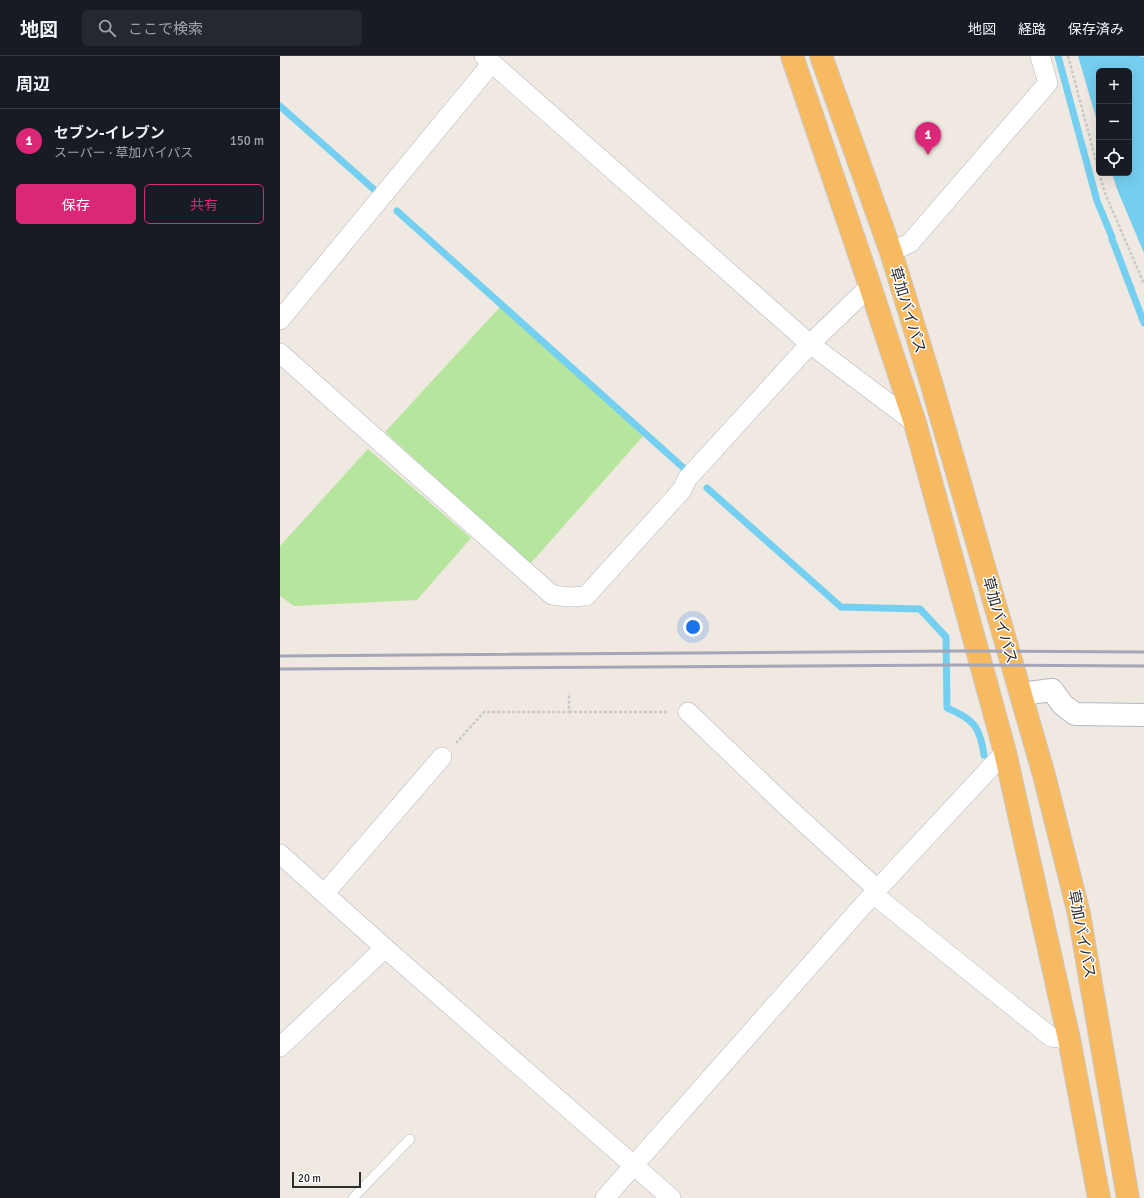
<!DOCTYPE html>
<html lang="ja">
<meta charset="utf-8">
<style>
body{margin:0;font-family:Signika,"Noto Sans JP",sans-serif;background:#242831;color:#f1f3f6}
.controls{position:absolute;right:12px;top:12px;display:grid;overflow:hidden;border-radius:6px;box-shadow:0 4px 16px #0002}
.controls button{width:36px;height:36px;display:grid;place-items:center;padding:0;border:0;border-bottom:1px solid #363941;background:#171b24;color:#f1f3f6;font:20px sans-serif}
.scale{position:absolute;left:12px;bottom:10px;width:69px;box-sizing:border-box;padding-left:4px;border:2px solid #2e2e2e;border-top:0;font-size:11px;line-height:14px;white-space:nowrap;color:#2e2e2e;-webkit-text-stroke:3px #fff;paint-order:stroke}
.you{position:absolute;left:413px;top:571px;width:14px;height:14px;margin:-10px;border:3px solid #fff;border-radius:50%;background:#1a73e8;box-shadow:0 0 0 6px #1a73e833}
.badge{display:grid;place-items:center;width:26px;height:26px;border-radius:50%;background:#db2777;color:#fff;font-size:13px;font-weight:700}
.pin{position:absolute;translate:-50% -33px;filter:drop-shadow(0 1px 2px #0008)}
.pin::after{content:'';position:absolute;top:21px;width:14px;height:12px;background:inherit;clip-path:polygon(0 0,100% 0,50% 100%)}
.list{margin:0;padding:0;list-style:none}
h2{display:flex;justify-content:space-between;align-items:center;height:52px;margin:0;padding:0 16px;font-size:17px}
h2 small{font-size:13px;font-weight:400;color:#9ea1a6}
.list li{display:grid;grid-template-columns:26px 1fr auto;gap:12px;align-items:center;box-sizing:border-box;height:64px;padding:0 16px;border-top:1px solid #363941}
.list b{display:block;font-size:15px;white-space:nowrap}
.list p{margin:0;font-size:13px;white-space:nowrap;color:#9ea1a6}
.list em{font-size:13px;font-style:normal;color:#9ea1a6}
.actions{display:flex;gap:8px;padding:12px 16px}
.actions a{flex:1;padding:9px 0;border:1px solid #db2777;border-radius:6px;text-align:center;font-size:14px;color:#db2777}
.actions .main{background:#db2777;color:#fff}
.icon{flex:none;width:22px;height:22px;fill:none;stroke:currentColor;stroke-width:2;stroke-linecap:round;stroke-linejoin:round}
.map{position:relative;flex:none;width:864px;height:1142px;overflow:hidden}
header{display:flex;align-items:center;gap:24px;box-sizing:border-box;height:56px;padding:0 20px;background:#171b24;border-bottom:1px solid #363941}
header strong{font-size:19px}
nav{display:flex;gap:22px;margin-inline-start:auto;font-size:14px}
.search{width:280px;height:36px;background:#242831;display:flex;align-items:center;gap:10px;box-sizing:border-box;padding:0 14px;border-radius:6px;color:#9ea1a6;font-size:15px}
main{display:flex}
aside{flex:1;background:#171b24}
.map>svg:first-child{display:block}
.green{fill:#b6e59e}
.water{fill:#75cff0}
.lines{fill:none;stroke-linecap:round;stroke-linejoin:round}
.stream{stroke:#75cff0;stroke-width:7}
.service-casing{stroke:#b4b7c1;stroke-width:10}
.minor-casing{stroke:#b4b7c1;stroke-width:20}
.tertiary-casing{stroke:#b4b7c1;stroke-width:24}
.trunk-casing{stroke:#c9c9c9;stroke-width:24}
.path{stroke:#c9c9c9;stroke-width:2.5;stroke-dasharray:3 2;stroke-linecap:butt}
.service{stroke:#fff;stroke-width:9}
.minor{stroke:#fff;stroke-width:19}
.tertiary{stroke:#fff;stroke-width:22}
.trunk{stroke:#f8ba60;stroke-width:22}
.rail{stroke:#a3a6b8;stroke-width:3}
.labels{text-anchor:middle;stroke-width:3;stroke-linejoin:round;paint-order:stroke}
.street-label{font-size:15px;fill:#2e2e2e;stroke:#fff}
</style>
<header>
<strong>地図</strong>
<div class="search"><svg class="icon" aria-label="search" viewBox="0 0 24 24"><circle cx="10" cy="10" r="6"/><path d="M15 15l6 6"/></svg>ここで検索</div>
<nav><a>地図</a><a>経路</a><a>保存済み</a></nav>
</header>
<main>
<aside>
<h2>周辺<small></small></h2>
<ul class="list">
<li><span class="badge">1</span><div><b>セブン-イレブン</b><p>スーパー · 草加バイパス</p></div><em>150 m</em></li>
</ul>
<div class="actions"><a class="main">保存</a><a>共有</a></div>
</aside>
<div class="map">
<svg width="864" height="1142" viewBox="0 0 864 1142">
<rect width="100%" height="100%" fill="#efe9e1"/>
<g class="green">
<path d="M220 251 365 378 250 508 105 376Z"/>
<path d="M88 393 191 482 137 544 14 550 0 540V490Z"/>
</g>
<path class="water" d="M798 0H859L864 1V197L837 133 832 117H849V15H819V72Z"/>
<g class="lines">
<g class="stream">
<path d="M778 0 817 145 832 181V184L834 188 864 267"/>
<path d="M0 50 98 137"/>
<path d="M117 155 407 415"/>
<path d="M427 432 561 551 640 553 666 581 667 652C694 663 700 671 704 699"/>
</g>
<g class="service-casing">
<path id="service" d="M73 1142 130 1083"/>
</g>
<g class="minor-casing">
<g id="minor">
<path d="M204 0 530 288 635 367"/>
<path d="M611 196 630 187 768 27 760 0"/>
<path d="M0 264 212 7"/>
<path d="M0 297 272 539 289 541 306 540 402 434 407 423 530 288 590 230"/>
<path d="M408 656 505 749 598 834"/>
<path d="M0 798 105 892 391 1142"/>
<path d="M45 837 162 701"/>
<path d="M593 838 771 981 789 983"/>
<path d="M0 991 105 892"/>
<path d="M325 1142 593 838 725 696"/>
</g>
</g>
<g class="tertiary-casing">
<path id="tertiary" d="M741 638 772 634 783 649 795 658 864 659"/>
</g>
<g class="trunk-casing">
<g id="trunk">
<path d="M512 0 590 230 635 367 725 696 789 983 819 1142"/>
<path d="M541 0 611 196 651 326 764 719 799 858 848 1142"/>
</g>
</g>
<g class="path">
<path d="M788 0 819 116"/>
<path d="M819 117 825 137 864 228"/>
<path d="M289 656H387"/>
<path d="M176 687 204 656H289V637"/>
</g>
<use href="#service" class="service"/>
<use href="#minor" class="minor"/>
<use href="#tertiary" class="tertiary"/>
<use href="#trunk" class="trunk"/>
<g class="rail">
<path d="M0 600 674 595 864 596"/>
<path d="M0 613 678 609 864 610"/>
</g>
</g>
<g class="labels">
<g class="street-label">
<text transform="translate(628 254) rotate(73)" y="5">草加バイパス</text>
<text transform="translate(720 564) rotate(74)" y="5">草加バイパス</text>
<text transform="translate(802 878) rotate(79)" y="5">草加バイパス</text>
</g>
</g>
</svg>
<div class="controls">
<button>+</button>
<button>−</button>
<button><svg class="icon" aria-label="locate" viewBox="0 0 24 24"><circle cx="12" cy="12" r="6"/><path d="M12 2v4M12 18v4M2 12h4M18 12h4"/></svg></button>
</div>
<div class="scale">20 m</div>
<div class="you"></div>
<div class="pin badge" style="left:648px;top:99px">1</div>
</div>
</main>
